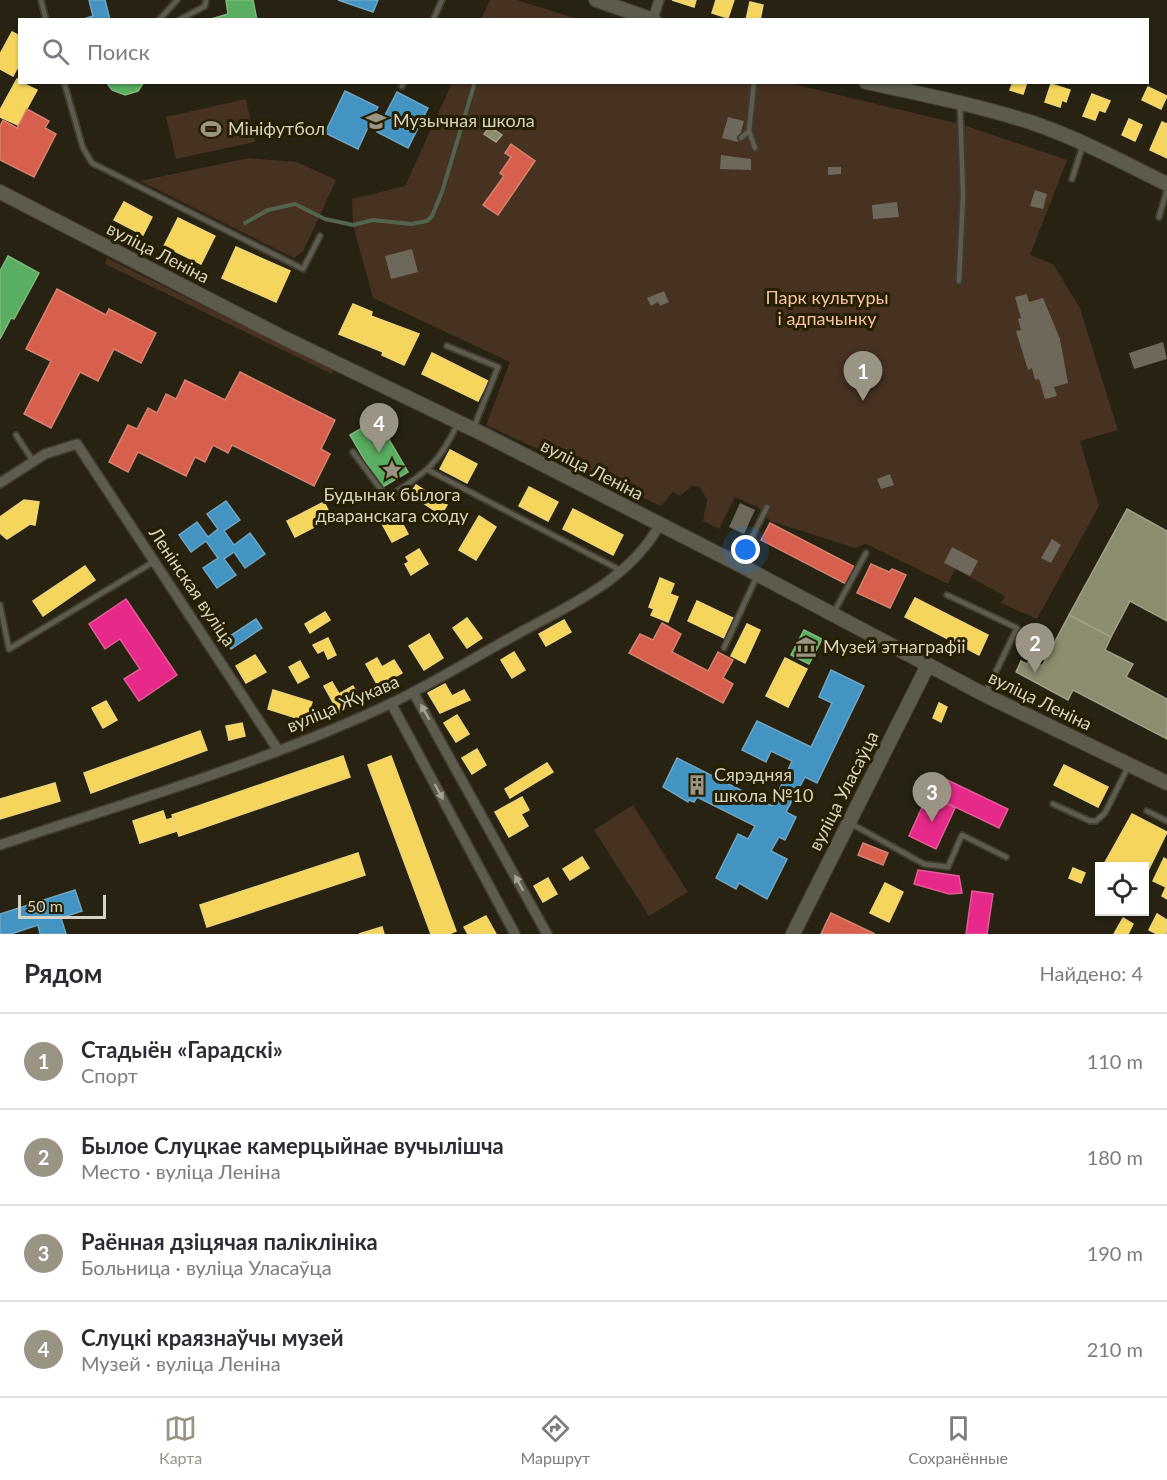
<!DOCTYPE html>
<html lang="ru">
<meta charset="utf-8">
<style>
body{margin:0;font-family:Lato,sans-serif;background:#f2f2f3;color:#2b2b33}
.controls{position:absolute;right:18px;bottom:18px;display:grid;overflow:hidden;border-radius:0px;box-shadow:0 2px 4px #0004}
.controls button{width:54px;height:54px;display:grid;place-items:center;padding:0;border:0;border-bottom:2px solid #e1e1e2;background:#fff;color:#2b2b33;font:30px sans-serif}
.scale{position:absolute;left:18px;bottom:15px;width:88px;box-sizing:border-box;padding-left:6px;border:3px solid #d6d2c1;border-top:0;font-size:16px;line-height:21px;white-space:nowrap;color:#d6d2c1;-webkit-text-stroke:4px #251e01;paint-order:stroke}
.you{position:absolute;left:746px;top:550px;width:21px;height:21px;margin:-15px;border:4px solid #fff;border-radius:50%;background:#1a73e8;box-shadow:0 0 0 9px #1a73e833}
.badge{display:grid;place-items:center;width:39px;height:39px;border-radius:50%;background:#999483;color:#fff;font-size:20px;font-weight:700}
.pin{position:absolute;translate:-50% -50px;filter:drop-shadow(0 2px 3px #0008)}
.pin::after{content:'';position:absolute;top:32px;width:21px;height:18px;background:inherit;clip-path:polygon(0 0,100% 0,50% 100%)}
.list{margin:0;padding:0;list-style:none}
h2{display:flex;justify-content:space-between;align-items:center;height:78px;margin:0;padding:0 24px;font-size:26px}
h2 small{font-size:20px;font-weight:400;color:#7c7c81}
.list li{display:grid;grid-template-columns:39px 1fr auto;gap:18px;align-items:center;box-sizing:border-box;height:96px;padding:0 24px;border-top:2px solid #e1e1e2}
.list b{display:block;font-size:22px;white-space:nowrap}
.list p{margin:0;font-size:20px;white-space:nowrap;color:#7c7c81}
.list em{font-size:20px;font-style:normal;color:#7c7c81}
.icon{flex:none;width:33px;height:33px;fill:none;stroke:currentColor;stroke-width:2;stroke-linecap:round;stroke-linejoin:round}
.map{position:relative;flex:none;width:1167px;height:934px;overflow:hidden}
.search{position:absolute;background:#fff;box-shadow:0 2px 4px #0004;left:18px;right:18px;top:18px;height:66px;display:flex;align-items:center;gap:15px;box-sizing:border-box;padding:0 21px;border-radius:0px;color:#7c7c81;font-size:22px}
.sheet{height:462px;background:#fff}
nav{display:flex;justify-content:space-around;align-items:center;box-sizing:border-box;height:84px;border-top:2px solid #e1e1e2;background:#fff;font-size:16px;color:#7c7c81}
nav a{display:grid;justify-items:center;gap:3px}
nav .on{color:#999483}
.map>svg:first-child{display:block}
.green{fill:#473121}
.homes{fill:#f6d55c;stroke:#ecd47a;stroke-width:1.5}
.shops{fill:#d6604d;stroke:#d68270;stroke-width:1.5}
.schools{fill:#4393c3;stroke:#6fa6c2;stroke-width:1.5}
.health{fill:#e7298a;stroke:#e25c9a;stroke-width:1.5}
.public{fill:#5aae61;stroke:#7fb97e;stroke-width:1.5}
.industry{fill:#8c8c6e;stroke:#a2a187;stroke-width:1.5}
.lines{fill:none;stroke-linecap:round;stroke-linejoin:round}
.stream{stroke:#53644d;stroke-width:4}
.building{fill:#6e685b}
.lane-casing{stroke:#403c30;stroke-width:8}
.street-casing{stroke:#403c30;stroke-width:12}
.secondary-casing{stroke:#403c30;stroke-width:16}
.lane{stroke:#5e5c4e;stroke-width:4.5}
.street{stroke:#5e5c4e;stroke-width:9}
.secondary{stroke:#5d5b4c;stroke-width:14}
.oneway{fill:#a6a393}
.labels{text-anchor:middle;stroke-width:6;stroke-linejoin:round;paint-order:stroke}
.poi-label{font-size:18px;fill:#d6d2c1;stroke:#251e01;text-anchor:start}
.street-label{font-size:18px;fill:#d6d2c1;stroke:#251e01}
.park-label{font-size:18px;fill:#f8c3a4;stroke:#251e01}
</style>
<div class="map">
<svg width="1167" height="934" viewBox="0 0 1167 934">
<rect width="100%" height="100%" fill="#272211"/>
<g class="green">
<path d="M490 0H517L578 19H481Z"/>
<path d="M452 83H789L960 124 1067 160 1030 255 1053 264 1080 308 1118 430 1080 441 1099 506 1037 619 1001 603 1005 596 955 569 948 584 866 544 855 548 770 521 759 508 735 497 719 529 703 521 707 500 700 487 692 486 680 496 673 492 661 506 486 425 510 362 373 298 353 225 352 199 405 186Z"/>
<path d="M246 99 255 142 176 159 166 117Z"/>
<path d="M249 158 297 162 336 180 303 252 294 258 140 181Z"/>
<path d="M107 258 333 370 332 374 105 264Z"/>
<path d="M633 805 688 892 649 916 594 830Z"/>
</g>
<g class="homes">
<path d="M672 0H696L694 7Z"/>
<path d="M716 0H734L728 18 712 13Z"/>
<path d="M750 2 763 5 760 20H746Z"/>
<path d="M12 32 20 36V63L13 76 0 69V54Z"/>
<path d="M17 79 20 82 37 90 18 125 0 117V110Z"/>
<path d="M1013 82H1027L1023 94 1010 90Z"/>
<path d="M1051 84 1070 90 1066 102 1062 100 1060 107 1045 102Z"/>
<path d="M1148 87 1167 96 1161 109 1142 100Z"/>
<path d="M1092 94 1110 101 1105 112 1099 110 1095 120 1083 116Z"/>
<path d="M1129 119 1142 125 1135 141 1122 135Z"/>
<path d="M1162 122 1167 124V158L1150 150Z"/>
<path d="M124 202 152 217 143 235 114 220Z"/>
<path d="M178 218 215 236 201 264 164 246Z"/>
<path d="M236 247 290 271 276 302 222 278Z"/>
<path d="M353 304 372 312 371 316 419 334 404 365 382 355 383 352 339 334Z"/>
<path d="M432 353 488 381 478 401 422 374Z"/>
<path d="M450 450 477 464 467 483 440 469Z"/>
<path d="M416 485 447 505 441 515 410 494Z"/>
<path d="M529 487 558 502 548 521 519 506Z"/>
<path d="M24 500 39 502 35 525 30 524 7 539 0 533V517Z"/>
<path d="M324 502 332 518 295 537 287 521Z"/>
<path d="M573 509 623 535 613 555 563 529Z"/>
<path d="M396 512 408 534 392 542 380 520Z"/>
<path d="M479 516 496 527 476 560 459 550Z"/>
<path d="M419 549 428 564 411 575 405 564 409 562 406 557Z"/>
<path d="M85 566 95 580 43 616 33 601Z"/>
<path d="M660 578 674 584 670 594 678 597 668 622 651 615 654 609 649 607Z"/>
<path d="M915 598 988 635 979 655 905 617Z"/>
<path d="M697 601 733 618 724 638 688 621Z"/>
<path d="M325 612 330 620 310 633 305 624Z"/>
<path d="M467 618 482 638 467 648 453 628Z"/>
<path d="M564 620 571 632 546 646 539 634Z"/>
<path d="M747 624 760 630 745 663 731 656Z"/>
<path d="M429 634 443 658 424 670 409 646Z"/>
<path d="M328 638 336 655 328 659 324 650 318 653 313 645Z"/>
<path d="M514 652 525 670 512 678 501 660Z"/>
<path d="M255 655 266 672 246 683 236 666Z"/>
<path d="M377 658 382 667 394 660 402 673 378 686 366 664Z"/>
<path d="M785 658 807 669 788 707 766 696Z"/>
<path d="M300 661 309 677 298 683 289 667Z"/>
<path d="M332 682 339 694 353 686 361 701 339 713 324 686Z"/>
<path d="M445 684 452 696 464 690 470 700 440 713 428 693Z"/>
<path d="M273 690 312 702 306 721 268 709Z"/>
<path d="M106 701 117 720 103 728 92 708Z"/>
<path d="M939 703 947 707 941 722 933 718Z"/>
<path d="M457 715 469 734 456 742 444 723Z"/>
<path d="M242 723 245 736 229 740 226 726Z"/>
<path d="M200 731 207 750 91 793 84 773Z"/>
<path d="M477 749 486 765 472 774 462 758Z"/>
<path d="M343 756 350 777 179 836 172 815Z"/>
<path d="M391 756 456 931 449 934H431L368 765Z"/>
<path d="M547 763 553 772 510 798 505 789Z"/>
<path d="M1064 765 1108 787 1098 807 1054 785Z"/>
<path d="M55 783 60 801 0 819V799Z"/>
<path d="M522 797 529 810 521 814 528 826 509 837 495 812Z"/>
<path d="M163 811 166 820 173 818 177 831 140 843 133 821Z"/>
<path d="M1132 814 1167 832 1144 879V866H1103Z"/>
<path d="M358 853 365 875 207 927 200 905Z"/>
<path d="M582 857 589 868 570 880 563 869Z"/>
<path d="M1164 858 1167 860V899L1162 896 1166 887 1153 881Z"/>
<path d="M1073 868 1085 873 1081 883 1069 878Z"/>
<path d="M548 878 557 894 543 902 534 886Z"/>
<path d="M885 883 903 892 889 922 870 913Z"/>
<path d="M1157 914 1167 920 1166 934H1157L1149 930Z"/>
<path d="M486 916 496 934H468L464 927Z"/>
<path d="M1123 918 1133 924 1128 934H1114Z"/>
<path d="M382 927 384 934H359Z"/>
</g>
<g class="shops">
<path d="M27 109 49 121 45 128 56 134 34 177 0 160V126L3 120 17 128Z"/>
<path d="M511 144 535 161 498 215 483 205 504 176 500 173 511 157 505 153Z"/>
<path d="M57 289 106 315 109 309 156 333 141 363 114 349 98 381 80 372 51 428 24 414 51 361 26 349Z"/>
<path d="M240 372 335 420 321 449 330 454 314 486 232 445 228 453 213 445 205 462 195 457 186 476 138 452 128 472 109 462 128 425 137 429 148 408 157 413 166 394 176 399 185 380 225 400Z"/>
<path d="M770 523 855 567 846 584 761 540Z"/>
<path d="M871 564 889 572 892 569 906 575 890 608 857 593Z"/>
<path d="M662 623 681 634 672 652 708 671 718 652 733 660 723 678 733 684 723 703 629 653 640 634 653 640Z"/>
<path d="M863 843 888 853 883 865 858 855Z"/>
<path d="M831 913 875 934H821Z"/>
</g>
<g class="schools">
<path d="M89 0H105L110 20H81L93 16Z"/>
<path d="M338 0H378L373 12Z"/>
<path d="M345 91 378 107 374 115 383 119 397 92 428 108 408 148 377 132 379 128 370 123 358 149 325 133Z"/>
<path d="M226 501 240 520 224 531 234 545 250 533 265 554 245 568 234 552 224 559 236 575 217 588 203 568 218 558 206 541 191 552 179 535 197 522 208 537 218 529 207 514Z"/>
<path d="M256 619 262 628 231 649 224 640Z"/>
<path d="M831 670 864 686 817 783 805 777 786 812 796 817 785 840 779 837 771 851 787 859 767 899 739 883 736 889 716 878 738 834 748 839 755 826 697 797 694 802 689 800 688 802 663 787 677 758 772 806 792 761 771 751 766 762 742 750 757 721 811 747 832 703 819 697Z"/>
<path d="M75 890 82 911 61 918 66 934H40L38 925 11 934H0V914Z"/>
</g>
<g class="health">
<path d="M126 599 177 675 139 701 124 679 140 669 120 639 105 649 89 624Z"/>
<path d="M937 775 1008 809 999 828 928 794Z"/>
<path d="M928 794 955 808 936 849 909 836Z"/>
<path d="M918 870 959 876 962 893 949 894 914 884Z"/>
<path d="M972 891 993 894 987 934H966Z"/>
</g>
<g class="public">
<path d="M226 0H253L257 20H208L228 14Z"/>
<path d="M106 82H144L138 91 125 95 112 90Z"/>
<path d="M8 256 39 273 14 319 11 318 0 339V271Z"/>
<path d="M377 419 408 472 381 488 350 435Z"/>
<path d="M804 630 822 639 809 664 791 655Z"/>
</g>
<g class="industry">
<path d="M490 127 502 135 496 142 484 134Z"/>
<path d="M1127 509 1167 531V621L1130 601 1111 637 1069 615Z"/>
<path d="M1069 615 1111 637 1105 650 1133 664 1126 677 1167 699V739L1073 690 1068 700 1016 672 1021 661 1027 664 1030 659 1042 666Z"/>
</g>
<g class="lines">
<path class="stream" d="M245 223 268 210 295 204 325 219 353 225 373 220 411 224 427 221 432 216 442 192 475 82"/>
</g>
<g class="building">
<path d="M728 117 744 121 738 142 722 138Z"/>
<path d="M721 155 751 159V170L720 169Z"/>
<path d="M828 167H841V174L828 175Z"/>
<path d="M1035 190 1047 194 1043 209 1030 206Z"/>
<path d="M897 202 899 217 873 219 872 205Z"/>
<path d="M412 249 418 272 391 279 385 256Z"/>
<path d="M664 291 669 302 660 306 658 302 651 306 647 298Z"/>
<path d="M1027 294 1029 302 1043 298 1060 339 1068 383 1054 387 1057 396 1045 399 1039 379 1035 380 1032 368 1028 370 1016 331 1021 330 1018 319 1021 318 1015 297Z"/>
<path d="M1163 342 1167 359 1134 369 1129 353Z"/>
<path d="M890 474 894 485 881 489 877 479Z"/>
<path d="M740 503 755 510 744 534 729 527Z"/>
<path d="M1052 539 1061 545 1051 563 1041 558Z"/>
<path d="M952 547 978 561 970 576 944 563Z"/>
</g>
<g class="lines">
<g class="lane-casing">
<g id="lane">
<path d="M41 0 46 20"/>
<path d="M159 20 177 0"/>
<path d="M179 20 205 6 206 0"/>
<path d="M433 20 442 0"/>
<path d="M64 82 83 148 92 163 303 269 320 236"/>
<path d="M402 86 404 82"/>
<path d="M749 131 755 148"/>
<path d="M741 138 749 131 754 82"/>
<path d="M1072 179 1083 145"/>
<path d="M1159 217 1167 190"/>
<path d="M959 281 963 195 960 104"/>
<path d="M447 346 498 367 474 427"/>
<path d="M16 435 33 461"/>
<path d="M353 452 387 498C424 473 437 467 457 425"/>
<path d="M428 470 620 570"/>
<path d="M739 563 767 507"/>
<path d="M947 595 1017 628 986 692"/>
<path d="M0 605 9 649 155 561"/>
<path d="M834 612 866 553"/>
<path d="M724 648 757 576"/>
<path d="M1053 804 1090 821H1096L1105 813 1128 767"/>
<path d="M1147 811 1167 821"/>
<path d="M850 823 924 864 948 867 962 835 1006 857"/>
</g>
</g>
<g class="street-casing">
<g id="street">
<path d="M653 19 659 0"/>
<path d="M0 483 45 454 77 444 278 750"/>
<path d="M413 692 547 934"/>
<path d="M391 703 515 934"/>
<path d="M0 845C131 801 267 762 392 703 435 682 477 656 519 633 572 604 630 579 660 524"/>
</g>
</g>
<g class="secondary-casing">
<g id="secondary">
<path d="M596 0 654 20"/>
<path d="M866 82C921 94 976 105 1030 122 1078 138 1122 162 1167 184"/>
<path d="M0 192 282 337 485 435 738 564 985 695 1167 783"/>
<path d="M793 934 928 665"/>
</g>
</g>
<use href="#lane" class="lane"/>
<use href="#street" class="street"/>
<use href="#secondary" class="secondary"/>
</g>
<defs><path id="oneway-solid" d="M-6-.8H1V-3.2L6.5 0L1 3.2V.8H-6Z" transform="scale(1.5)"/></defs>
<g class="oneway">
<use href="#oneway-solid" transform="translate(425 712) rotate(-119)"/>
<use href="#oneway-solid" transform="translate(439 792) rotate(62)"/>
<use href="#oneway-solid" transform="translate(519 883) rotate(-119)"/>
</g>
<defs>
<g id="school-bare" transform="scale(1.62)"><path d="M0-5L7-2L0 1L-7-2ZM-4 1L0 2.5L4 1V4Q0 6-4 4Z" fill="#999483" stroke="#251e01" stroke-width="2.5" paint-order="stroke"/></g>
<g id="stadium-bare" transform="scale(1.62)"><path d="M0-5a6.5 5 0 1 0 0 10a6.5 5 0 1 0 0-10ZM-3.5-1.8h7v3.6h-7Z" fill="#999483" stroke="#251e01" stroke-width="2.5" paint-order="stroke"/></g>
<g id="sight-bare" transform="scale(1.62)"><path d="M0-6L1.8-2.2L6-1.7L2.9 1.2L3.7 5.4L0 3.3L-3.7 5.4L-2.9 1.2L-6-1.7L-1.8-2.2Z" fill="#999483" stroke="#251e01" stroke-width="2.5" paint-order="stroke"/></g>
<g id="museum-bare" transform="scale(1.62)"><path d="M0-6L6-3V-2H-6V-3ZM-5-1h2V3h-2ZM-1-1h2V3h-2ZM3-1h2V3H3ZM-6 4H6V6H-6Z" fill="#999483" stroke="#251e01" stroke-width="2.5" paint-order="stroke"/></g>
<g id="building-bare" transform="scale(1.62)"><path d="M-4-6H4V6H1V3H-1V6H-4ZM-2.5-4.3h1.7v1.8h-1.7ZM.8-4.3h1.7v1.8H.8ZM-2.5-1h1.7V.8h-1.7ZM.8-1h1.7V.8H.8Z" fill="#999483" stroke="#251e01" stroke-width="2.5" paint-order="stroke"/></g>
</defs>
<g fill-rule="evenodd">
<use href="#school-bare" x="376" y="121"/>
<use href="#stadium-bare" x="211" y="129"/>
<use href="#sight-bare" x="392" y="470"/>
<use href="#museum-bare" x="806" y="647"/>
<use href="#building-bare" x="697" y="785"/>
</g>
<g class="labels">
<g class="poi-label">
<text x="393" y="127">Музычная школа</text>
<text x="228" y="135">Мініфутбол</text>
<text x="392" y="501" text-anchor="middle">Будынак былога<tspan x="392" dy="21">дваранскага сходу</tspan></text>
<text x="823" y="653">Музей этнаграфіі</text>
<text x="714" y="781">Сярэдняя<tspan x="714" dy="21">школа №10</tspan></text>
</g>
<g class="street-label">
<text transform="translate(158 253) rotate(27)" y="6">вуліца Леніна</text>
<text transform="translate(592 470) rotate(27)" y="6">вуліца Леніна</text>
<text transform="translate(192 587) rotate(56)" y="6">Ленінская вуліца</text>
<text transform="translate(1040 701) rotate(26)" y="6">вуліца Леніна</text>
<text transform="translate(343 704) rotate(-23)" y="6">вуліца Жукава</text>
<text transform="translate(844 791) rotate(-63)" y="6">вуліца Уласаўца</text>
</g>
<g class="park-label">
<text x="827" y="304">Парк культуры<tspan x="827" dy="21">і адпачынку</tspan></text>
</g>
</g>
</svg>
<div class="controls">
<button><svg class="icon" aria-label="locate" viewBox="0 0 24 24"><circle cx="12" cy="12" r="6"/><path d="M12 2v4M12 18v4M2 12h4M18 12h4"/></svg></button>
</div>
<div class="scale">50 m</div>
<div class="you"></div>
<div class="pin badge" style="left:863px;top:401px">1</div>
<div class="pin badge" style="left:1035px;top:673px">2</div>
<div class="pin badge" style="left:932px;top:822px">3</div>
<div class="pin badge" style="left:379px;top:453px">4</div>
<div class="search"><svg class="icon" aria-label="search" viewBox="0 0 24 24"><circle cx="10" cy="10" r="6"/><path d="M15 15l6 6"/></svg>Поиск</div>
</div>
<section class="sheet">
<h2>Рядом<small>Найдено: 4</small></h2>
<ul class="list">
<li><span class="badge">1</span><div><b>Стадыён «Гарадскі»</b><p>Спорт</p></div><em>110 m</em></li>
<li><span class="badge">2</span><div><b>Былое Слуцкае камерцыйнае вучылішча</b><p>Место · вуліца Леніна</p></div><em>180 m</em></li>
<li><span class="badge">3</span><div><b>Раённая дзіцячая паліклініка</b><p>Больница · вуліца Уласаўца</p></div><em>190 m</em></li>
<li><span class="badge">4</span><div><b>Слуцкі краязнаўчы музей</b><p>Музей · вуліца Леніна</p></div><em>210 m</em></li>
</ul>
</section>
<nav>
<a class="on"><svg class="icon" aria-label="map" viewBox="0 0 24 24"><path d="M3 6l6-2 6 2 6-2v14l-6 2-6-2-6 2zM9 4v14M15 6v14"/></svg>Карта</a>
<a><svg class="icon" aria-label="directions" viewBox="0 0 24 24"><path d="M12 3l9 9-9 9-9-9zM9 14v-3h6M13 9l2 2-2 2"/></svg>Маршрут</a>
<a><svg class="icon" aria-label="saved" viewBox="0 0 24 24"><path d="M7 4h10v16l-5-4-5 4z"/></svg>Сохранённые</a>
</nav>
